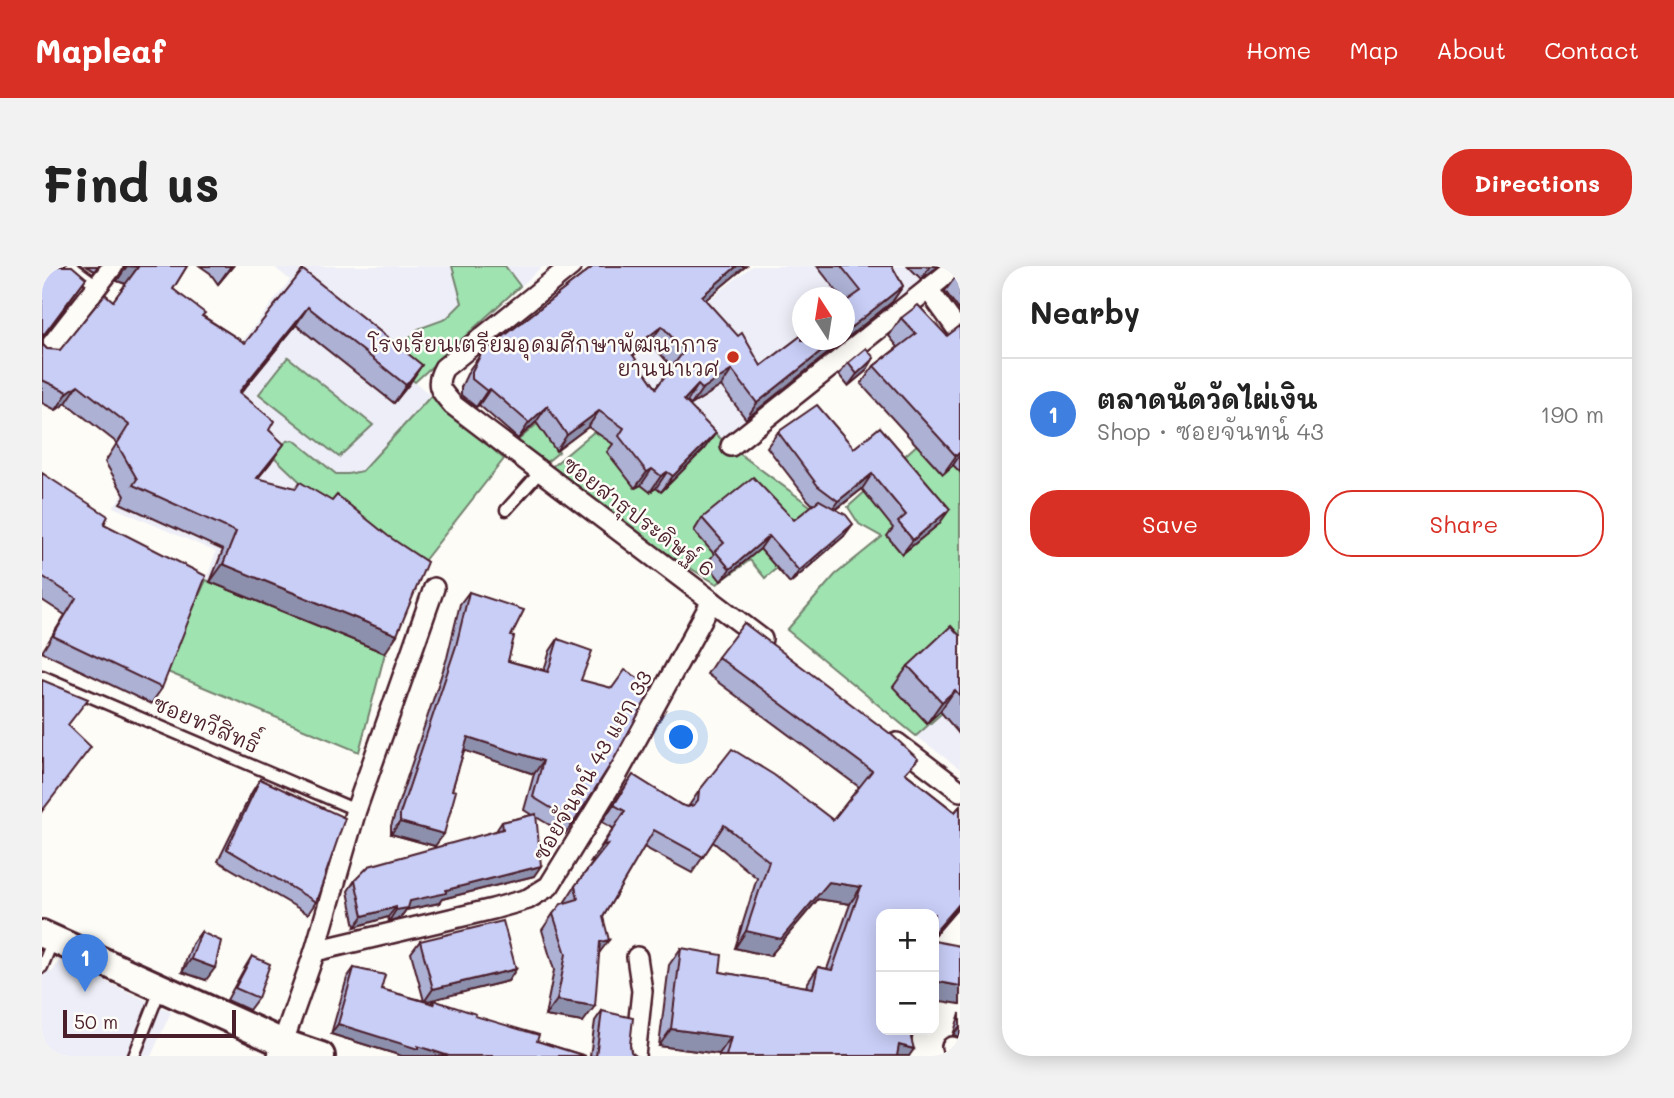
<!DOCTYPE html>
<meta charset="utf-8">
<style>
body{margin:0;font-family:Mali,"Playpen Sans Thai",sans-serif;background:#f2f2f2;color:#222}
.controls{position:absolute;right:21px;bottom:21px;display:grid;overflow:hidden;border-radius:14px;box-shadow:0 4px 18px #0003}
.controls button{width:63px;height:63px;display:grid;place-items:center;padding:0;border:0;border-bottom:2px solid #e0e0e0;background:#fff;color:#222;font:35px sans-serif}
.compass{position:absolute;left:750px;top:21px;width:63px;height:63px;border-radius:50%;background:#fff;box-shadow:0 4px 18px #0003;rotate:348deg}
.scale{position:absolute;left:21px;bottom:18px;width:173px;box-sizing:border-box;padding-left:7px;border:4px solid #4a1f2b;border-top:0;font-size:19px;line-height:24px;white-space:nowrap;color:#4a1f2b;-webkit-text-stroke:5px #fdfcf7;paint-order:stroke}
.you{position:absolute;left:640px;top:472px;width:24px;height:24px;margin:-18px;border:5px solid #fff;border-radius:50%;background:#1a73e8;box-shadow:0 0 0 10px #1a73e833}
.badge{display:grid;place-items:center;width:46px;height:46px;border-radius:50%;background:#d93025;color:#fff;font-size:23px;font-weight:700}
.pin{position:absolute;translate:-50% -58px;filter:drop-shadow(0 2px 4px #0008)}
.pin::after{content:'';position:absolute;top:37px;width:24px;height:21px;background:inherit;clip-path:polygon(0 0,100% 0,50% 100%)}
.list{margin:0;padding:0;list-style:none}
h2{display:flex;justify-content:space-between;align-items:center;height:91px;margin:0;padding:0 28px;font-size:30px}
h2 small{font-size:23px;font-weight:400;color:#767676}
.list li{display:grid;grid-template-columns:46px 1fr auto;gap:21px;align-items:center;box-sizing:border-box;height:112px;padding:0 28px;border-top:2px solid #e0e0e0}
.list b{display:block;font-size:26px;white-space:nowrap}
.list p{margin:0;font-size:23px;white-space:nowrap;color:#767676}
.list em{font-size:23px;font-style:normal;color:#767676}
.actions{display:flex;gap:14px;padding:21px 28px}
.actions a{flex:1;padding:16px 0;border:2px solid #d93025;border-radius:28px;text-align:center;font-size:24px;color:#d93025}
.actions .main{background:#d93025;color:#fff}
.map{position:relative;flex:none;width:918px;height:790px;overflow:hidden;border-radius:28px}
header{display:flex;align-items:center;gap:42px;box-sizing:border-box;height:98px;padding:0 35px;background:#d93025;color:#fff}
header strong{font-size:33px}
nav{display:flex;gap:38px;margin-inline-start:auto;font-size:24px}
.intro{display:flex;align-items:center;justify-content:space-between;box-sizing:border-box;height:168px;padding:0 42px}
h1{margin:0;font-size:49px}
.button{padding:18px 32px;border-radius:28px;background:#d93025;color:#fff;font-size:24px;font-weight:700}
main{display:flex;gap:42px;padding:0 42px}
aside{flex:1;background:#fff;border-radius:28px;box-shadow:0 4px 18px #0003}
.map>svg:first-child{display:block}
.built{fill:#edeef7;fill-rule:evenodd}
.green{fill:#9ee3b0;stroke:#74816e;stroke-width:2}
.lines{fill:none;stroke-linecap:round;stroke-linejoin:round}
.lane-casing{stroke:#4a1f2b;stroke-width:15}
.street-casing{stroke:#4a1f2b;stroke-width:24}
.secondary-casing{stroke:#4a1f2b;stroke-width:32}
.lane{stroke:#fdfcf7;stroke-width:10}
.street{stroke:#fdfcf7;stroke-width:19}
.secondary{stroke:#fdfcf7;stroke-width:26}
.wall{fill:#adb1d4;stroke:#4a1f2b;stroke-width:2;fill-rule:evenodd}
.shaded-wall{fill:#8d90ad;stroke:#4a1f2b;stroke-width:2}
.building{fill:#c9cef7;stroke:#4a1f2b;stroke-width:2;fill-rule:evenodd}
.poi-dot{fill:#c8321e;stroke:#fdfcf7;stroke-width:2.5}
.labels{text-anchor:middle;stroke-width:5;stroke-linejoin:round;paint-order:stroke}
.poi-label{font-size:21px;fill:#4a1f2b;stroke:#fdfcf7;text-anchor:end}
.street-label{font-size:21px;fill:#4a1f2b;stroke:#fdfcf7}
</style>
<header>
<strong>Mapleaf</strong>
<nav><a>Home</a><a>Map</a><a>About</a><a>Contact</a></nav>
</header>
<div class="intro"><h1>Find us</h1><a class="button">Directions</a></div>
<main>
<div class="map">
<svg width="918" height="790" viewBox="0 0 918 790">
<rect width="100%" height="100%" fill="#fdfcf7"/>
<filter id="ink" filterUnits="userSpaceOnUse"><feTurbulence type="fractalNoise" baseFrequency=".0143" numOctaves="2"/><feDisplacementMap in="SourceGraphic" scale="14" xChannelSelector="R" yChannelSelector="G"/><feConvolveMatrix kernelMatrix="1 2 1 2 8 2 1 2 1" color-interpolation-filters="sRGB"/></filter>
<g filter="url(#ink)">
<g class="built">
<path d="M231 0H501L373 116 462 193 378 300 343 387 164 314 174 286 71 241 248 14Z"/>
<path d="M710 0H904L682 175 585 98ZM760 32H802V74H760Z"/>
<path d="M918 431V503L874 470Z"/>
<path d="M18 694 129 746 109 790H0V701L10 706Z"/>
</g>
<g class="green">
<path d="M410 0H463L478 20 373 116 351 99 361 79 376 63 404 53 420 37Z"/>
<path d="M246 91 331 159 297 191 217 128Z"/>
<path d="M585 98 702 191 790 256 723 312 708 294 675 318 604 276 506 204 589 135Z"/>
<path d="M389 130 462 193 378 300 292 248 230 189 245 175 252 174 294 208H306L320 205Z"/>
<path d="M918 140V431L874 470 745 364 793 309 840 271 817 258 806 241Z"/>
<path d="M495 158 517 186 501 199 473 177Z"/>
<path d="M164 314 343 387 317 486 123 405Z"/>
</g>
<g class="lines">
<g class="lane-casing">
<g id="lane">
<path d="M29 0 55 19"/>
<path d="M464 244 498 206"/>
<path d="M0 410 314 544"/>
<path d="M0 701 11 674"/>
<path d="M92 790 118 724"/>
</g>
</g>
<g class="street-casing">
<g id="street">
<path d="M529 0 402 102C392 120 399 125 411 139L720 373"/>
<path d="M886 23 918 67"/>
<path d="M0 91 71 0"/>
<path d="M689 180 915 0"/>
<path d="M855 477 918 525"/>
<path d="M273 685 451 643 486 633 507 620 575 509 670 335"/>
<path d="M910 781 918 783"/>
<path d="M236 790 273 685 314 544 392 322"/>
<path d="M593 790 600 725 595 691"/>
</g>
</g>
<g class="secondary-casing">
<path id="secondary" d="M0 668 241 777 279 790"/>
</g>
<use href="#lane" class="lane"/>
<use href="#street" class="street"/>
<use href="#secondary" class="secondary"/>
</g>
<g class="wall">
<path d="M0 0 44 12 1 72V79L5 83 18 84 71 35 84 18 75 15 83 2V0H145L131 23 161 50 203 77 261 4 368 117 352 137 254 59 198 127 227 164 229 196 216 212 343 387 168 316 181 284 78 237 83 230 63 196 75 177 24 137 14 144 0 137Z"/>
<path d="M44 0H56L52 5Z"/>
<path d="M158 0H191L176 18 168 7Z"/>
<path d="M552 0H704L663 34 719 100 804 36 802 32H800L775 0H850L861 20 850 36 704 153 679 120 649 139 645 136 662 183 619 226 614 222 608 226 599 219 593 222 565 186 571 178 546 161 514 185 494 156 476 173 437 139 434 141 419 129V121L427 104 439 88ZM608 76 630 101 614 122 591 90Z"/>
<path d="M866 0H897L879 13Z"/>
<path d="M918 5V45L903 25Z"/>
<path d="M859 52 905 70 918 60V206L911 199 901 208 819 118 832 100 856 81 847 70Z"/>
<path d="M806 97 824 105 806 120 797 109Z"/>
<path d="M736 166 812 182 897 258 860 288 845 270 851 262 820 223 794 244 802 270 748 317 718 283 679 315 665 297 672 288 652 265 660 252 752 254 771 239 766 234 725 181Z"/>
<path d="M0 207 62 258 120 422 109 438 0 386 23 349 0 334Z"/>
<path d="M427 326 469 370 466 395 502 404 508 385 516 373 539 414 532 556 523 568 494 551 492 610 400 633 397 637 364 644 358 652 347 655 346 651 313 661 306 625 313 614 454 565 460 556 490 549 482 544 492 508 422 484 393 580 349 568V560L405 392 418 338Z"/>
<path d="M918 370V469L898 445 885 457 851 421 866 400Z"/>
<path d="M676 391 865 508 913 546 918 540V640L892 670V648L867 790H677V788L617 780 627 699 639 682 678 706 764 721 765 718 776 701 785 703 808 638 776 633 728 690 693 682 715 612 671 576 650 607 602 581 561 651 557 688 541 756 503 750 512 704 500 664 511 648 522 637 533 620 552 595 549 596 571 562 560 556 591 509 639 539 646 541 657 525 791 554 817 521 665 408Z"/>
<path d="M218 513 274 636 266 648 176 595 210 526Z"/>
<path d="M159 666 164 714 140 706 150 678Z"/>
<path d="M378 675 474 703 466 715 383 735 389 737 391 734 495 775 544 790H360L289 768 305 712 312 702 339 723 382 735 369 687Z"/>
<path d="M210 690 216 732 207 744 185 734 202 703Z"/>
<path d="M560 745 588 779 589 786 594 790H548L553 755Z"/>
<path d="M918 747V771L911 769Z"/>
<path d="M918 776V790H908Z"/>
</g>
<g class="shaded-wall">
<path d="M85 0 96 1 84 18 75 15Z"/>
<path d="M189 0H191L176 18Z"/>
<path d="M695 0H704L649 46 660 30Z"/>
<path d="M888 0H897L879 13Z"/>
<path d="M861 20 850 36 704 153 715 137 794 74H802V67Z"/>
<path d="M266 41 254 59 185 144 197 126Z"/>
<path d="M620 60 608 76 576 101 588 85Z"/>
<path d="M832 92 824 105 806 120 815 108Z"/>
<path d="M380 99 368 117 352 137 364 119Z"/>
<path d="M690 104 679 120 649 139 660 123Z"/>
<path d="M36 119 24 137 14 144 26 126Z"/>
<path d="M656 119 645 136 631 150 642 134Z"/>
<path d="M448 123 437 139 434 141 445 125Z"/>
<path d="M505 140 494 156 476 173 487 157Z"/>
<path d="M557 145 546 161 514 185 525 169Z"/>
<path d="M674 167 662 183 619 226 631 210Z"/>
<path d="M242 178 229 196 202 229 215 212Z"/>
<path d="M918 186V189L911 199 901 208 914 190Z"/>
<path d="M610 203 599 219 593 222 605 206Z"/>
<path d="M625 206 614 222 608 226 619 210Z"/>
<path d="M830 208 820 223 785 250 796 235Z"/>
<path d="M908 243 897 258 860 288 871 274Z"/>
<path d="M811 258 802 270 748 317 757 305Z"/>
<path d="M727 270 718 283 679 315 688 303Z"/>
<path d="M181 298 355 369 343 387 168 316Z"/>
<path d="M913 424 898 445 885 457 900 436Z"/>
<path d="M426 471 501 495 492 508 418 483Z"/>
<path d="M358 556 402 568 393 580 349 568Z"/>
<path d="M566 578 554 595 549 596 561 579Z"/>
<path d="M499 600 492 610 400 633 397 637 364 644 358 652 347 655 354 644 368 635 404 624Z"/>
<path d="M787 616 819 621 808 638 776 633 728 690 693 682 704 665Z"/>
<path d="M918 637V640L892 670V667Z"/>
<path d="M354 641 346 651 313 661 321 650Z"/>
<path d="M567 674 555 690 558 676Z"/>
<path d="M149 693 173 702 164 714 140 706Z"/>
<path d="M474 703 466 715 382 736 391 723Z"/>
<path d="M892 715 918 720V738L892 734Z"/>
<path d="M515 734 553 740 541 756 503 750Z"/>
<path d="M296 758 376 780 407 790H360L289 768Z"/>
<path d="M918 760V771L911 769Z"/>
<path d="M629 763 689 771 677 788 617 780Z"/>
<path d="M857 779 872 783 867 790H850Z"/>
</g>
<g class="building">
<path d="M0 0H30L44 12 0 71 1 79 5 83 18 84 63 28 71 35 96 1 95 0H145L131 23 163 47 160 50 203 77 261 4 380 99 364 119 266 41 197 126 232 155 227 164 242 178 215 212 254 222 258 216 290 235 295 229 346 270 385 296 355 369 181 298 194 266 91 219 95 213 75 178 87 159 36 119 26 126 0 114Z"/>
<path d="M552 0H695L660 30 696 70 700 67 719 100 760 69V74H794L715 137 690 104 660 123 656 119 642 134 674 167 631 210 625 206 619 210 610 203 605 206 577 170 582 162 557 145 525 169 505 140 487 157 448 123 445 125 430 113V105L439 88ZM620 60 642 85 614 122 588 85Z"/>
<path d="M799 0H850L861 20 802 67V37L819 25Z"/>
<path d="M876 39 905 70 918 60V186L914 190 832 100 874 68 859 52Z"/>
<path d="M824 82 832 92 815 108 806 97Z"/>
<path d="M775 139 812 182 838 161 908 243 871 274 856 256 864 249 830 208 796 235 776 220 736 166Z"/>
<path d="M0 207 66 250 62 258 164 310 120 422 11 370 34 332 0 310Z"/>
<path d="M711 211 752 254 777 234 804 249 811 258 757 305 727 270 688 303 673 285 682 277 660 252Z"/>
<path d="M427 326 482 344 469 370 472 371 466 395 506 406 516 373 550 385 539 414 570 422 583 404 611 421 572 493 532 556 491 531 501 495 426 471 410 524 414 525 402 568 358 556V548L414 380Z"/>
<path d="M702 357 850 469 876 493 863 507 913 546 918 540V637L892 667V648H839V764H871L869 772 872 783 857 779 855 790H684L689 771 629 763 639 682 680 689 678 706 771 722 776 701 790 704 819 621 787 616 739 673 704 665 727 595 682 559 661 591 612 564 561 651 567 674 558 676 553 740 515 734 524 688 511 648 519 638 536 633 533 620 566 578 561 579 583 545 572 539 591 509 639 539 646 541 652 539 656 534 657 525 690 483 732 509 791 554 830 505 676 391Z"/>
<path d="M909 360 918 370V430L913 424 900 436 866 400Z"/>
<path d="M0 414 46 433 26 459 49 481 0 545Z"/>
<path d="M218 513 303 552 274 636 185 583Z"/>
<path d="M494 548 499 600 404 624V627L368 635 366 642 354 644V641L321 650 313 614 327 600 461 563 460 556Z"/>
<path d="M461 655 474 703 391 723 378 675Z"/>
<path d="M159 666 179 675 173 702 149 693Z"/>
<path d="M892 675 918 680V720L892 715Z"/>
<path d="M210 690 228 698 216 732 193 722Z"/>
<path d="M312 702 343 709 339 723 392 738 391 734 434 748 433 750 497 769 495 775 543 790H407L376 780V783L296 758Z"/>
<path d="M560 745 591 752 588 779 589 786 594 790H554Z"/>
<path d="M918 776V790H914Z"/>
<path d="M0 787 9 790H0Z"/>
</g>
</g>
<circle class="poi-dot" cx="691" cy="91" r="7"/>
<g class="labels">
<g class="poi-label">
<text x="677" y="86">โรงเรียนเตรียมอุดมศึกษาพัฒนาการ<tspan x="677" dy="24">ยานนาเวศ</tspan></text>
</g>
<g class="street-label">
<text transform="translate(596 251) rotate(37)" y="7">ซอยสาธุประดิษฐ์ 6</text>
<text transform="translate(164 459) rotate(23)" y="7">ซอยทวีสิทธิ์</text>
<text transform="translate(551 500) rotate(-60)" y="7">ซอยจันทน์ 43 แยก 33</text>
</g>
</g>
</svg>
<div class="controls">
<button>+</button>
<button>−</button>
</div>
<svg class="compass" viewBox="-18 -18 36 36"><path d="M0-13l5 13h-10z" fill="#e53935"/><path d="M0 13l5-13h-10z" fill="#767676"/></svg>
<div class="scale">50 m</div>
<div class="you"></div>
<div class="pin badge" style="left:43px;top:726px;background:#3f7fe0">1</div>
</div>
<aside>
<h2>Nearby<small></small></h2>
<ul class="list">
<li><span class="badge" style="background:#3f7fe0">1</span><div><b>ตลาดนัดวัดไผ่เงิน</b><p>Shop · ซอยจันทน์ 43</p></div><em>190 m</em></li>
</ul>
<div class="actions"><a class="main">Save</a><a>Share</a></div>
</aside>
</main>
